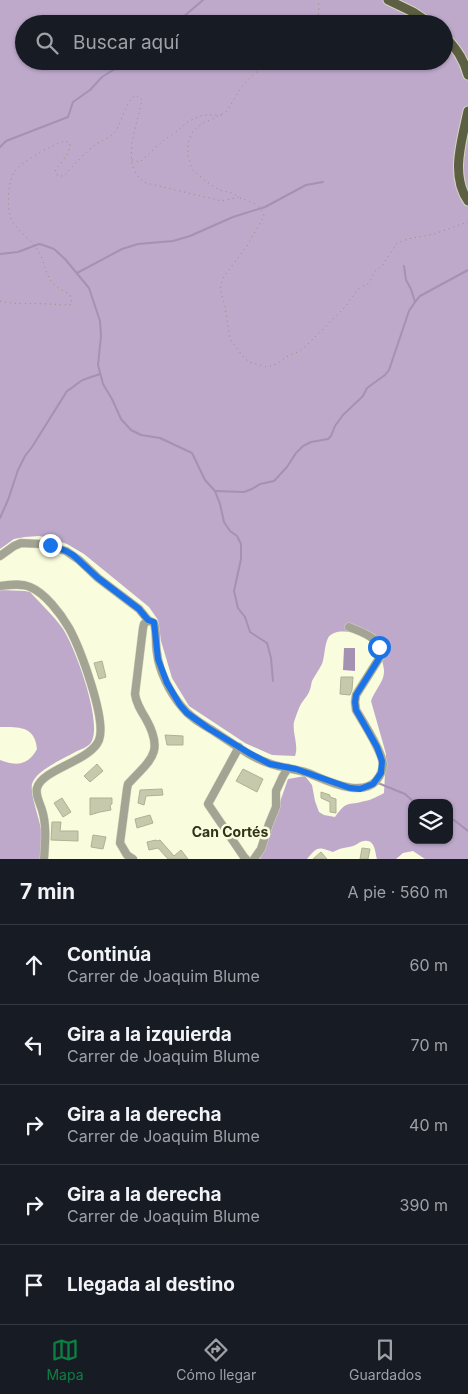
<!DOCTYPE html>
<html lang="es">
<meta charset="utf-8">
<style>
body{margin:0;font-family:Inter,sans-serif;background:#20242c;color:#f1f3f6}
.controls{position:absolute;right:15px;bottom:15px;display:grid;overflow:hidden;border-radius:10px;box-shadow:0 1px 4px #0004}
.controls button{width:45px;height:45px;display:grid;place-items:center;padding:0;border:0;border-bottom:1px solid #363941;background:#171b24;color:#f1f3f6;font:25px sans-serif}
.stop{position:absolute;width:15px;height:15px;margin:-11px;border:4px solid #1a73e8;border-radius:50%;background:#fff}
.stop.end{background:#1a73e8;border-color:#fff;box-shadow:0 1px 5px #0008}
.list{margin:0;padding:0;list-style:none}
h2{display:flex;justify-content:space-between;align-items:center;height:65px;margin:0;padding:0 20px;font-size:21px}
h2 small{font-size:16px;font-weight:400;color:#9ea1a6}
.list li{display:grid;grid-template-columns:32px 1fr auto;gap:15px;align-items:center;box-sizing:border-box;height:80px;padding:0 20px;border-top:1px solid #363941}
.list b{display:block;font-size:19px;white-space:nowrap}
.list p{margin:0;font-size:16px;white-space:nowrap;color:#9ea1a6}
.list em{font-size:16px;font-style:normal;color:#9ea1a6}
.icon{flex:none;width:28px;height:28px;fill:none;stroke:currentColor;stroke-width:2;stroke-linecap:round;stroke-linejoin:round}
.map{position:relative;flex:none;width:468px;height:859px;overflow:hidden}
.search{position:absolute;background:#171b24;box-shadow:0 1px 4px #0004;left:15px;right:15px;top:15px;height:55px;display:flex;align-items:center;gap:12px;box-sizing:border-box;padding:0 18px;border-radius:28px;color:#9ea1a6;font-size:19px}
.sheet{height:465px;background:#171b24}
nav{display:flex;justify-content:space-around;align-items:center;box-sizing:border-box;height:70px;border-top:1px solid #363941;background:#171b24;font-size:14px;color:#9ea1a6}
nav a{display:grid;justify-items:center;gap:2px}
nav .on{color:#0b8043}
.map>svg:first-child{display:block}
.forest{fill:#bea9cb;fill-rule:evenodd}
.water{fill:#a591b2}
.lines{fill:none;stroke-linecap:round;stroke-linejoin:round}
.stream{stroke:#a591b2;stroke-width:2}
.building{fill:#c6c9ab;stroke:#afb194}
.minor-casing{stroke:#d5d7bc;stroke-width:9}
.major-casing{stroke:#d5d7bc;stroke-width:11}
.path{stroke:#90927d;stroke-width:1;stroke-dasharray:1 4;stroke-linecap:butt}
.minor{stroke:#a3a494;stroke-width:8}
.major{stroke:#5d5f42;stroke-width:9}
.route{stroke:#1a73e8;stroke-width:6}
.labels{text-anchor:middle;stroke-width:5;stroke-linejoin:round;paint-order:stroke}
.neighbourhood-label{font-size:14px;font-weight:bold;fill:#303118;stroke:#f9fcdd}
</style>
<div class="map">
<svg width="468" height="859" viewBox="0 0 468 859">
<rect width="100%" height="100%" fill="#f9fcdd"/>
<g class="forest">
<path d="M0 0H468V859H425L413 851 403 853 396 859H377C375 852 375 839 364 841 360 841 357 845 353 846 345 848 340 848 333 852 318 847 318 846 307 859H260L288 779 305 776 312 785 315 801 319 812 324 815 335 817C347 800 347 806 365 801 372 800 378 796 384 793L386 754 371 701C374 691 385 681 384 670 383 662 380 651 376 645 368 634 336 625 328 638 324 647 325 656 322 664 319 670 315 675 312 681 311 684 311 688 309 692 308 695 305 698 303 701 299 706 296 716 294 722 292 733 299 745 295 756L272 755 245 743 189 706 172 678 161 641 158 620 149 607 84 554 67 544 50 538 39 536 25 537 14 539 0 549ZM24 24H444V61H24ZM412 803H449V840H412Z"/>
<path d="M0 590 25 591 30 592C40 603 55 617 63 629 75 647 105 727 90 744 87 747 82 749 77 751 65 758 36 770 32 784 30 794 39 818 41 829 43 838 41 849 40 859H0V760C16 766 28 766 37 749 35 726 19 727 0 727Z"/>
</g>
<path class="water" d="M344 648H355V671L343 670Z"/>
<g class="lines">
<g class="stream">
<path d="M175 24 203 0"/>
<path d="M0 147 6 141 68 117 73 102 90 90 102 77 118 67 121 61"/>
<path d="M0 254 18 252 39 244 43 245 54 249 65 259 89 288 100 321 101 336 98 365 103 384 112 399 121 419 131 430 141 435 160 438 192 453 205 480 215 491 220 504 224 522 230 531 237 536 241 544V559L234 591 238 608 245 617 250 632 267 643 271 658 273 681"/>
<path d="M77 273 122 249 138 244 173 241 190 236 233 217 265 207 306 185 323 182"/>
<path d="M415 302 420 296 468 270"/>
<path d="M215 491 244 492 252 489 260 484 274 481 287 467 296 453 303 446 311 442 328 439 331 436 335 426 343 415 363 396 367 388 385 375 389 370 409 311 415 302 411 289 406 280 404 266"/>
<path d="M0 518 8 500 18 470 25 456 32 447 67 391C73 388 76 384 81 381 84 379 95 376 100 374"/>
<path d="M378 783 405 794 415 803"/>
<path d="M449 820H454L468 831"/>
</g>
</g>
<g class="building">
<path d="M102 661 106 677 99 679 94 663Z"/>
<path d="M341 677H353L352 690 350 695 340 694Z"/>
<path d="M165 735 183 736V745H167Z"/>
<path d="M97 764 103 771 90 782 84 776Z"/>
<path d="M243 769 263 779 257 792 236 781Z"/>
<path d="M162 789 163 795 146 796 144 805 138 803 140 790Z"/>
<path d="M321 792 330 795V797L336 799V813L330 812V802L321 798Z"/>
<path d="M62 798 71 812 63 817 54 803Z"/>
<path d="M90 798H112V804L110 805 111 810 100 812 90 815Z"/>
<path d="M150 815 153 823 137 828 135 819Z"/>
<path d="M52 822H61L60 831H78V841L51 840Z"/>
<path d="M93 835 106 837 103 849 91 847Z"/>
<path d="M156 840 157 841 160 840 174 856 181 850 188 859H168L158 848 149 850 147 842Z"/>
<path d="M362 848 370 849 368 859H360Z"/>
<path d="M321 852 327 859H313Z"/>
</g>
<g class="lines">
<g class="minor-casing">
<g id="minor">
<path d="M0 556 14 546 21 543 41 544 66 551 79 560 98 578 139 609 148 620 154 623C157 632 155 643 157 653 159 671 170 693 182 707 191 719 206 726 218 734 235 745 252 758 271 764 283 768 296 769 308 773 326 780 360 798 376 781 380 776 383 770 383 764 382 751 363 722 356 710L355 702 356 695 380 657C382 638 364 633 349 627"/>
<path d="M0 586C10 585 21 583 30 587 45 593 61 614 69 628 80 648 107 720 99 740 91 761 42 769 37 788 35 795 40 803 42 810 47 826 45 843 44 859"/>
<path d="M239 747 208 804 244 857 246 859"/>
<path d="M133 859 127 855 120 843 127 789 128 784C150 760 165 753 146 719 141 711 136 703 135 694L143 628 144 624 148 620"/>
<path d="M254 859 261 849 269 824 276 807V791L283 776 288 768"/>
</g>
</g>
<g class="major-casing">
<g id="major">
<path d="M388 0 413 12 431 24"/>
<path d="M444 36C456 47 464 60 468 75"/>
<path d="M468 111C462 140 450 175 468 201"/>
</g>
</g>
<g class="path">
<path d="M297 24 314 20 318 17 319 9 318 0"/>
<path d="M132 160 140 162 165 139 176 132 189 121 203 115H222"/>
<path d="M240 198C249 201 262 205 264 216L247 246 228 271 223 278 220 289 225 306 229 334 231 341 242 355 249 362 267 367 277 364 286 357 300 351 310 342 346 306 358 289 369 283 375 271 382 266 397 243 408 239 434 234 468 222"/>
<path d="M0 301C16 305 32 303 48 304 57 304 64 306 72 304L70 295C64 291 55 287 51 281 45 272 44 261 39 252 32 239 16 232 10 216 7 205 8 179 15 171 24 160 52 145 65 141L70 143C70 155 61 161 55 171L58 176H64C74 165 86 151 98 143 104 139 110 138 115 132 123 121 124 103 136 95L142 100C138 124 118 167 146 183L222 201 239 197 232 193 219 190 204 180 192 169 188 155V143L193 131 203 123 213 119 227 111 242 86 268 61"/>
</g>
<use href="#minor" class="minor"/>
<use href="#major" class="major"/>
</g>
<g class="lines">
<path class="route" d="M50 545 66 551 73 555 98 578 139 609 148 620 154 622 158 659 167 683 180 705 187 713 208 728 249 753 270 764 296 769 350 788 360 789 373 784 381 773 382 761 377 747 356 710 355 702 356 695 380 657 381 651 379 647"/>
</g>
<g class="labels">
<g class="neighbourhood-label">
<text x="230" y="837">Can Cortés</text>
</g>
</g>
</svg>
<div class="controls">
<button><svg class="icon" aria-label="layers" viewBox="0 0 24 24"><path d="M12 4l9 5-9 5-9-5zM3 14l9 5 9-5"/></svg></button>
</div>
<div class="stop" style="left:379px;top:647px"></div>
<div class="stop end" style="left:50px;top:545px"></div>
<div class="search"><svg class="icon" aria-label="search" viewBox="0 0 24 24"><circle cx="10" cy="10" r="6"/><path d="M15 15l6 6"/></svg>Buscar aquí</div>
</div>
<section class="sheet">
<h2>7 min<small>A pie · 560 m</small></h2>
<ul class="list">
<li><svg class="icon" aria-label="ahead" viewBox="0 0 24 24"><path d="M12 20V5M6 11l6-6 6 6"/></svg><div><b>Continúa</b><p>Carrer de Joaquim Blume</p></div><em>60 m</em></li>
<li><svg class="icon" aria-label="left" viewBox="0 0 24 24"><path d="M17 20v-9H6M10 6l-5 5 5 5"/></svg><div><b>Gira a la izquierda</b><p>Carrer de Joaquim Blume</p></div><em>70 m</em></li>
<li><svg class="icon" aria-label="right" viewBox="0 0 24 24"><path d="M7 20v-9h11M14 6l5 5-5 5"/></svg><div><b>Gira a la derecha</b><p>Carrer de Joaquim Blume</p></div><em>40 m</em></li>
<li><svg class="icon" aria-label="right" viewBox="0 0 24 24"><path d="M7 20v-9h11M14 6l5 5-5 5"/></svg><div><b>Gira a la derecha</b><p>Carrer de Joaquim Blume</p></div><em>390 m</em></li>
<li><svg class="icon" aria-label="arrive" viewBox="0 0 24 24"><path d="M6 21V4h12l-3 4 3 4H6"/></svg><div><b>Llegada al destino</b></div></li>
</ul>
</section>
<nav>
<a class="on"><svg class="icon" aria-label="map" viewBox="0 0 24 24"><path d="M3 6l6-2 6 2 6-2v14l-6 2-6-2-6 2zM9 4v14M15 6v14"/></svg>Mapa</a>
<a><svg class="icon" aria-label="directions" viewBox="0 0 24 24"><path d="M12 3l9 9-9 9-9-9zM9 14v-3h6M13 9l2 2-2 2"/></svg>Cómo llegar</a>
<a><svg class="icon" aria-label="saved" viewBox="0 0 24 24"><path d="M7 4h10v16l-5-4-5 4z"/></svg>Guardados</a>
</nav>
